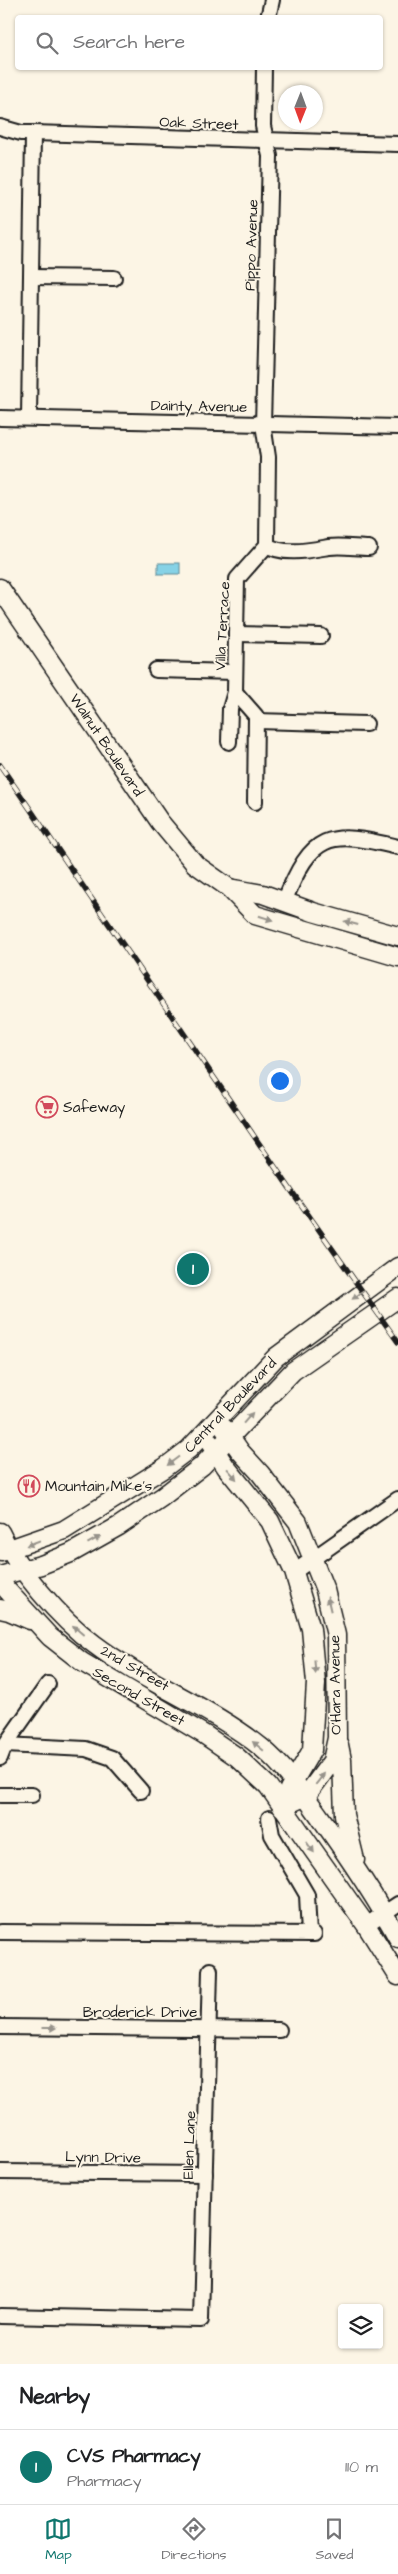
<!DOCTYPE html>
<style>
body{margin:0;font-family:"Architects Daughter",sans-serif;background:#f6f6f6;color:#202124}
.controls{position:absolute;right:15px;bottom:15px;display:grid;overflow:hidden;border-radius:5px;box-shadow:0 1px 4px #0004}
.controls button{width:45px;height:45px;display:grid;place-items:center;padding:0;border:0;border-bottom:1px solid #e0e0e0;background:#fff;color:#202124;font:25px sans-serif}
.compass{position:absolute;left:278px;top:85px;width:45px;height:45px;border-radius:50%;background:#fff;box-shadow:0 1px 4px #0004;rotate:181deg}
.you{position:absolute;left:279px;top:1080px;width:18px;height:18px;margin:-12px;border:4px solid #fff;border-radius:50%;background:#1a73e8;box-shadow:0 0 0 8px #1a73e833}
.badge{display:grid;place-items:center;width:32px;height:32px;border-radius:50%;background:#0f766e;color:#fff;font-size:16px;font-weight:700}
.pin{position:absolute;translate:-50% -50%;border:2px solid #fff;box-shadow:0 1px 5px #0006}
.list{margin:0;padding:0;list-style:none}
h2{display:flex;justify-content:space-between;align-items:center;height:65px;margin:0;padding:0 20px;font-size:21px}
h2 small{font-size:16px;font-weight:400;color:#757577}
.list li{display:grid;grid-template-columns:32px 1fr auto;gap:15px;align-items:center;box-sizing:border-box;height:75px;padding:0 20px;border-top:1px solid #e0e0e0}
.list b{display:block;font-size:19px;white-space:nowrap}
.list p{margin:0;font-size:16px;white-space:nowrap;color:#757577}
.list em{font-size:16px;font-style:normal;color:#757577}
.icon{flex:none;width:28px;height:28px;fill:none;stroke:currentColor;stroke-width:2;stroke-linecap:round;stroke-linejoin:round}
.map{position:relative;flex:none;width:398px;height:2364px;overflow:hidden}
.search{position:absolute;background:#fff;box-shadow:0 1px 4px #0004;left:15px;right:15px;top:15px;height:55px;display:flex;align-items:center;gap:12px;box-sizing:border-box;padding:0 18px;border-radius:5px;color:#757577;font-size:19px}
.sheet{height:140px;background:#fff}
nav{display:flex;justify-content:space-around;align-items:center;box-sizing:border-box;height:70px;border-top:1px solid #e0e0e0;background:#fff;font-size:14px;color:#757577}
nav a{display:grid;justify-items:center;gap:2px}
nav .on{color:#0f766e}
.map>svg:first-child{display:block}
.water{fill:#86d2e6;stroke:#5c8995}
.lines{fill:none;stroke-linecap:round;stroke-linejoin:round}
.minor-casing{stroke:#1c1c1c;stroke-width:18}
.tertiary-casing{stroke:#1c1c1c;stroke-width:21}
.minor{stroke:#fcf5e5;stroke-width:14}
.tertiary{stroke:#fcf5e5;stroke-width:18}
.rail-casing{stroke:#1c1c1c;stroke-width:5.5}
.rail{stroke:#fcf5e5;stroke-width:4;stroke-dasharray:11;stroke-linecap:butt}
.oneway{fill:#97938b}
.labels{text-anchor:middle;stroke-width:4;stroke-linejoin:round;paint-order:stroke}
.street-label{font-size:15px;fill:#1c1c1c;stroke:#fcf5e5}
.poi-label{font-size:15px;fill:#1c1c1c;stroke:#fcf5e5;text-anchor:start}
</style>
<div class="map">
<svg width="398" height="2364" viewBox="0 0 398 2364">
<rect width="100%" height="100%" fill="#fcf5e5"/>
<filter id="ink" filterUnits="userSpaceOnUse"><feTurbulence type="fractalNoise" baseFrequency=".02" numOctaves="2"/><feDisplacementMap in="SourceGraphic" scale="10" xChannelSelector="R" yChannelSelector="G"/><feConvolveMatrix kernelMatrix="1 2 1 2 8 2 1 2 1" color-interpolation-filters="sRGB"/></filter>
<g filter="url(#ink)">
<rect class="water" x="158" y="563" width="22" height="11"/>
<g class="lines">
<g class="minor-casing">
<g id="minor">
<path d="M268 18 272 0"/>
<path d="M0 127 21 133H33L398 144"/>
<path d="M31 277 114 278"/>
<path d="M0 418 398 427"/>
<path d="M29 418 33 133"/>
<path d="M267 545C283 556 311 550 329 547 341 545 357 548 369 548"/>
<path d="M236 634 321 636"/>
<path d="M156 670 235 672"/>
<path d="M256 721 366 724"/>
<path d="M229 742 230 709 235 692"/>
<path d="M255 802 256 716 235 692 237 579 267 545 268 457 263 424 270 156 263 126 264 68"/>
<path d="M284 902C312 833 327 830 398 847"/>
<path d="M294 1572 398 1499"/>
<path d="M5 1745 86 1749 112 1758 141 1791"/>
<path d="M0 1758 5 1745 48 1684"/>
<path d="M0 1795H32"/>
<path d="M269 1818 272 1835 307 1895 309 1934"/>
<path d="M366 1925 398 1904"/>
<path d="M0 1932 314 1934"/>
<path d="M0 2027 279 2030"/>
<path d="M0 2172 205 2174"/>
<path d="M0 2316 201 2320 210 1970"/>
</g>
</g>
<g class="tertiary-casing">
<g id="tertiary">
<path d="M0 588 160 822 195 864 229 888 255 915 398 957"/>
<path d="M229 888 263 894 313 912 398 936"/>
<path d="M224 1428 240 1451 260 1473 298 1522 325 1590 336 1635 337 1738 332 1761 306 1796 282 1807"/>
<path d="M210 1443 226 1467 270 1521 294 1572 311 1629 316 1683 312 1750 289 1789"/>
<path d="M0 1532C18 1570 60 1619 94 1644 147 1684 210 1706 262 1748 285 1767 302 1792 320 1817 348 1856 375 1896 398 1938"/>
<path d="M1 1552 64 1530 164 1468 189 1449 276 1357 398 1267"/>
<path d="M0 1576 41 1565 71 1553 119 1526 162 1497 202 1466 293 1371 398 1298"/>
<path d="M0 1579 6 1589 50 1637 82 1662 205 1735 237 1757 268 1786 366 1925 398 1976"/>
<path d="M0 1609 9 1611 30 1620"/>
<path d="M339 1745 342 1760 344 1815 355 1860"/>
</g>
</g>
<use href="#minor" class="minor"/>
<use href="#tertiary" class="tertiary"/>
<g class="rail-casing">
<path id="rail" d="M0 765 293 1193 398 1342"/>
</g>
<use href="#rail" class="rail"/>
</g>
<defs><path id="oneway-solid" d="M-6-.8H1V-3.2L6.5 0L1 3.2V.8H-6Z" transform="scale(1.25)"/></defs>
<g class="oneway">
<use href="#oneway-solid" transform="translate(266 918) rotate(18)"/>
<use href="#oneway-solid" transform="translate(351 923) rotate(-165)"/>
<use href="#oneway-solid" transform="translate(358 1295) rotate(144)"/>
<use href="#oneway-solid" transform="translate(248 1418) rotate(-49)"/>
<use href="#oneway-solid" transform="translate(173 1461) rotate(143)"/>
<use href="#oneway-solid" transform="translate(232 1474) rotate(49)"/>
<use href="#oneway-solid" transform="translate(94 1540) rotate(-29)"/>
<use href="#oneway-solid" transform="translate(33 1543) rotate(159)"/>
<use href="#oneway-solid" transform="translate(329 1604) rotate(-103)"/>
<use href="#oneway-solid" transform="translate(78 1630) rotate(-139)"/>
<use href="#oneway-solid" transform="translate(315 1667) rotate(85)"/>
<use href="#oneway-solid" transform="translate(258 1746) rotate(-141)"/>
<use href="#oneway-solid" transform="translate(320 1779) rotate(-52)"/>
<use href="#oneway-solid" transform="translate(310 1847) rotate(54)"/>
<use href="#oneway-solid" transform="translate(49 2028)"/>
</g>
</g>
<defs>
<g id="supermarket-ring" transform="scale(1.125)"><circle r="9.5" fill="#fcf5e5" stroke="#d1495b" stroke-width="1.5"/><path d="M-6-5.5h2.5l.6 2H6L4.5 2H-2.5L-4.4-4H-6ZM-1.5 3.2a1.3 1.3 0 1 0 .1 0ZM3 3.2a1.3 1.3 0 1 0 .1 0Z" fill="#d1495b"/></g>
<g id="restaurant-ring" transform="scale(1.125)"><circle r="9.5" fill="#fcf5e5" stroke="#d1495b" stroke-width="1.5"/><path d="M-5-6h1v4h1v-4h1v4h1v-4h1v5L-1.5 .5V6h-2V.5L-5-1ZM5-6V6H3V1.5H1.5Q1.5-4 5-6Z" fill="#d1495b"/></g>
</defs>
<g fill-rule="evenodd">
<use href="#supermarket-ring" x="47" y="1107"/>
<use href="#restaurant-ring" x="29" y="1486"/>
</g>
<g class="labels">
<g class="street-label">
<text transform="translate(199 123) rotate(2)" y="5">Oak Street</text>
<text transform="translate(251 245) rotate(-88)" y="5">Pippo Avenue</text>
<text transform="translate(199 406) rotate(1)" y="5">Dainty Avenue</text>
<text transform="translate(222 626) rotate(-87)" y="5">Villa Terrace</text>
<text transform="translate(107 745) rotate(56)" y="5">Walnut Boulevard</text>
<text transform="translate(230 1405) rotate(-46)" y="5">Central Boulevard</text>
<text transform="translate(135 1668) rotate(30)" y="5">2nd Street</text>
<text transform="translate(335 1685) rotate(-91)" y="5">O'Hara Avenue</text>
<text transform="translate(139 1696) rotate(30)" y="5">Second Street</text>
<text x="140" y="2017">Broderick Drive</text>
<text transform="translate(189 2145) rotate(-88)" y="5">Ellen Lane</text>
<text transform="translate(103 2157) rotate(1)" y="5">Lynn Drive</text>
</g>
<g class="poi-label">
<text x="63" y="1112">Safeway</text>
<text x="45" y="1491">Mountain Mike's</text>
</g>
</g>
</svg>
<div class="controls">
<button><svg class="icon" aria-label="layers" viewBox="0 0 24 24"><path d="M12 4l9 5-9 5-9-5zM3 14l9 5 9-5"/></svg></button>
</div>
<svg class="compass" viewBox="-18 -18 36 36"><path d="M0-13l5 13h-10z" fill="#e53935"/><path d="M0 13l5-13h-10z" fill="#757577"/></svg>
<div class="you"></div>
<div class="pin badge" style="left:193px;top:1269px">1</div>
<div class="search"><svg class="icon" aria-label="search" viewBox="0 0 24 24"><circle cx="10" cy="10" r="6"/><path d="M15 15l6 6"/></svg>Search here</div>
</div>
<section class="sheet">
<h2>Nearby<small></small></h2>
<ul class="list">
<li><span class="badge">1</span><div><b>CVS Pharmacy</b><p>Pharmacy</p></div><em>110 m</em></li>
</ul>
</section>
<nav>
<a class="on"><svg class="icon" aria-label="map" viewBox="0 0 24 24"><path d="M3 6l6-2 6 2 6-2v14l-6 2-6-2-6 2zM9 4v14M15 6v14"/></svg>Map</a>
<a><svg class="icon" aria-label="directions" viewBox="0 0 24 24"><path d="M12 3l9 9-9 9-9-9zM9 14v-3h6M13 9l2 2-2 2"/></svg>Directions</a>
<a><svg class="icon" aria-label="saved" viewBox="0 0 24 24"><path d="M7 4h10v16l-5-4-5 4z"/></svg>Saved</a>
</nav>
